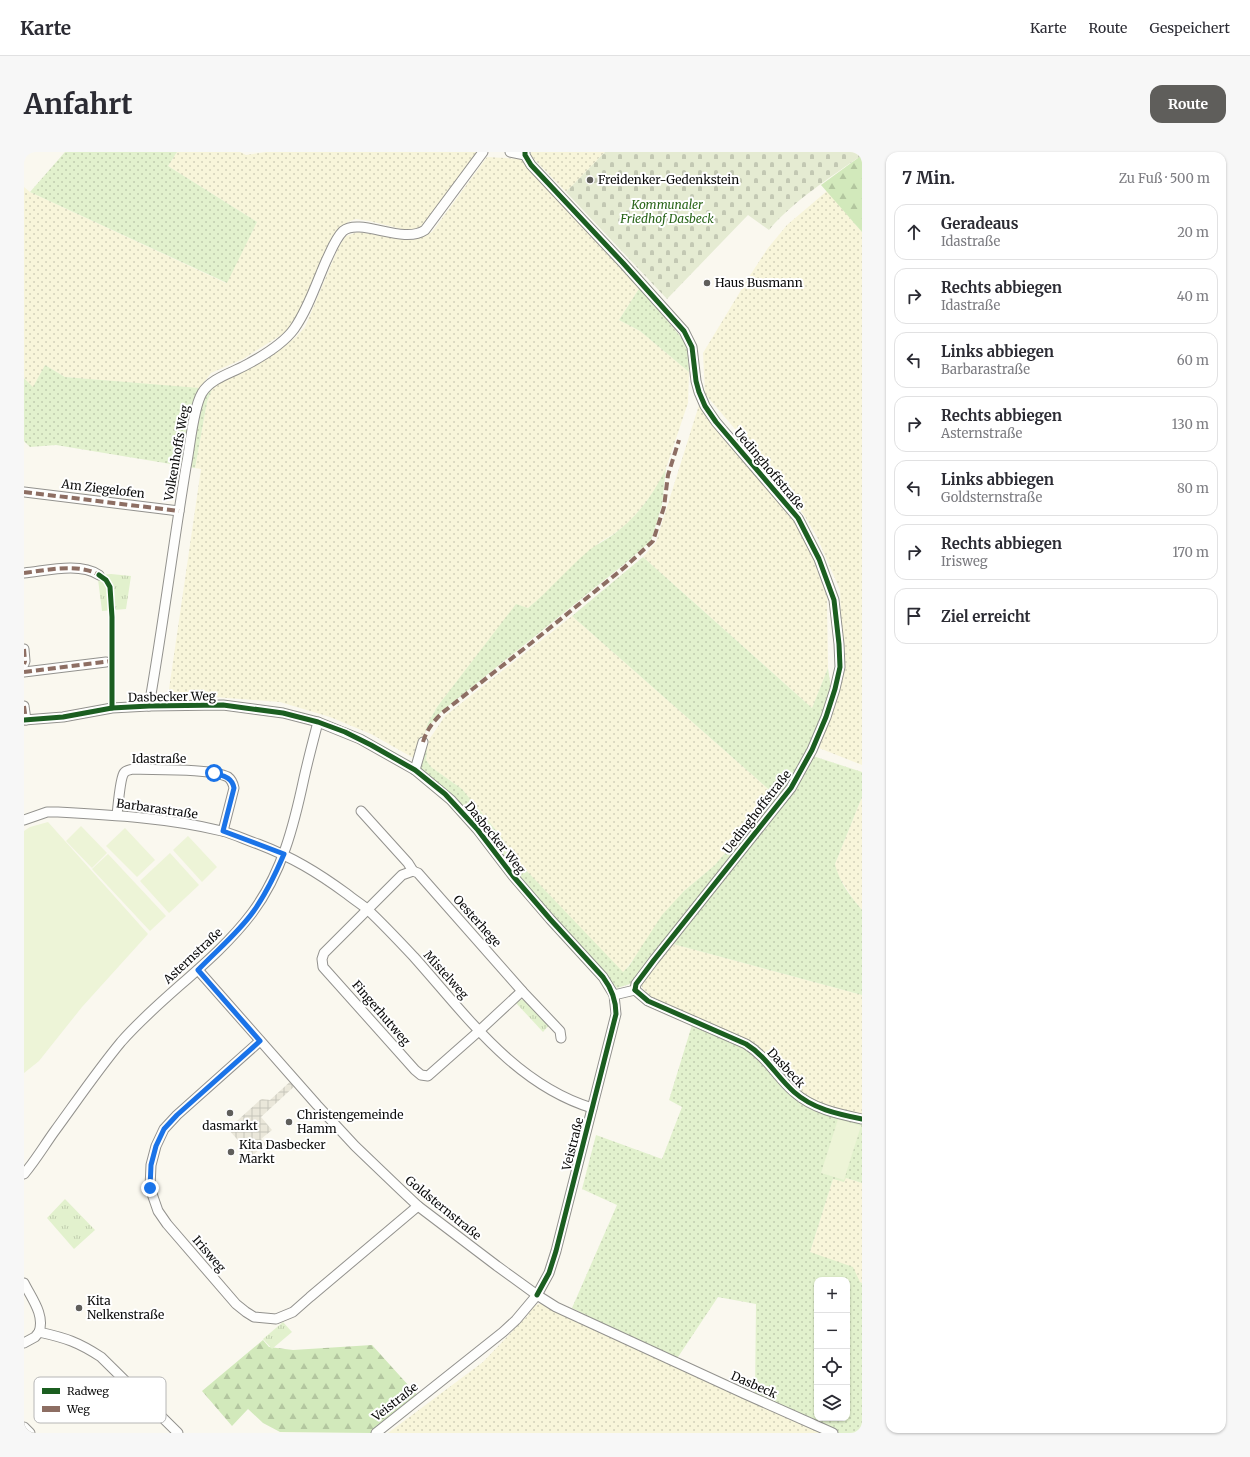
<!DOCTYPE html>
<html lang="de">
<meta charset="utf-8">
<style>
body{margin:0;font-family:Merriweather,serif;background:#f7f7f7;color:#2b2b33}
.controls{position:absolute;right:12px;bottom:12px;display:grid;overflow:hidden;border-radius:8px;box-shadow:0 1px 3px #0004}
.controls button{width:36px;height:36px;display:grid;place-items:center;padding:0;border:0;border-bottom:1px solid #e1e1e2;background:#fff;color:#2b2b33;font:20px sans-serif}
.stop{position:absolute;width:12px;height:12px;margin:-9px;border:3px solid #1a73e8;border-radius:50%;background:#fff}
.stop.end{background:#1a73e8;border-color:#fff;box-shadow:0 1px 4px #0008}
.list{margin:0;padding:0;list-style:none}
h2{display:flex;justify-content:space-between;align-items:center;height:52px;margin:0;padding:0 16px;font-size:17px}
h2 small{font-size:13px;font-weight:400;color:#7c7c81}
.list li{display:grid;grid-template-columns:26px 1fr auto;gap:12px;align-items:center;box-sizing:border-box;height:56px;margin:0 8px 8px;padding:0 8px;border:1px solid #e1e1e2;border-radius:12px}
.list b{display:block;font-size:15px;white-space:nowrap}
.list p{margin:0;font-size:13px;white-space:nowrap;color:#7c7c81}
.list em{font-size:13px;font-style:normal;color:#7c7c81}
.icon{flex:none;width:22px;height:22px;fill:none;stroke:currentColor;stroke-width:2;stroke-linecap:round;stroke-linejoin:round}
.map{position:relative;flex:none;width:838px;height:1281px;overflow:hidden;border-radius:12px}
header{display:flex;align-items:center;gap:24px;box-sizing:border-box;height:56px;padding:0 20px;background:#fff;border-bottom:1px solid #e1e1e2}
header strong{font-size:19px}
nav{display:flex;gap:22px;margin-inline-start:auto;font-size:14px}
.intro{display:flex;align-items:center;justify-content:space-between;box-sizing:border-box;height:96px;padding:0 24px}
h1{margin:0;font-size:28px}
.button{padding:10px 18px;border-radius:12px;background:#5f5e5b;color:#fff;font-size:14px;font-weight:700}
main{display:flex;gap:24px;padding:0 24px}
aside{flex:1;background:#fff;border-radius:12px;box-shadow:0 1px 3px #0004}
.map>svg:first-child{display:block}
.farmland{fill:url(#farmland-dots)}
.grass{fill:url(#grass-dots);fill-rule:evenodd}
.forest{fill:url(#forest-firs)}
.cemetery{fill:url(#cemetery-stones)}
.park{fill:url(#park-tufts)}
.pitch{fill:#edf4d7}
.plaza{fill:url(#plaza-grid)}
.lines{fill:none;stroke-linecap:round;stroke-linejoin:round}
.street-casing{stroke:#93928e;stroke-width:11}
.street{stroke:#fefefd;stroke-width:9}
.quiet{stroke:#8d6e63;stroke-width:4;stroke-dasharray:8 4;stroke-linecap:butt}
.cycleway-casing{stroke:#fff;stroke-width:8}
.cycleway{stroke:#1b5e20;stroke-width:5}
.route{stroke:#1a73e8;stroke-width:5}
.poi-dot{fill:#5f5e5b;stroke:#fff;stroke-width:1.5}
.labels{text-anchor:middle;stroke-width:4;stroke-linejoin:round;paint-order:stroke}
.poi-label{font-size:12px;fill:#0b0b0b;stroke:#fff;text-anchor:start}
.park-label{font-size:12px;font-style:italic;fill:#296519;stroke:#fff}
.street-label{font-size:12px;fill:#0b0b0b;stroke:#fff}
.key{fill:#fff;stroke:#b6b6b6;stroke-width:1}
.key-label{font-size:11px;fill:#0b0b0b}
</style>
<header>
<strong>Karte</strong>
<nav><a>Karte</a><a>Route</a><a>Gespeichert</a></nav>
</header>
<div class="intro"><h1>Anfahrt</h1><a class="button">Route</a></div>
<main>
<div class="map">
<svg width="838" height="1281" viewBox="0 0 838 1281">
<defs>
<pattern id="farmland-dots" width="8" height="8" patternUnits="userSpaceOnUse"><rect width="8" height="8" fill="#f8f5da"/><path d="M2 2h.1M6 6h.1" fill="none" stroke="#d3d1ba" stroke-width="1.8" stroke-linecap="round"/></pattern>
<pattern id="grass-dots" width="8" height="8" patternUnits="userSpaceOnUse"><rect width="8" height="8" fill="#e2f1cd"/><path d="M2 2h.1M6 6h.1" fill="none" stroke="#c1cdaf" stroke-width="1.8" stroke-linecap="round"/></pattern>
<pattern id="forest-firs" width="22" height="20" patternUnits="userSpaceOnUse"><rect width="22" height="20" fill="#d2e9bb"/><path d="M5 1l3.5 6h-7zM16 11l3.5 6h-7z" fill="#b3c69f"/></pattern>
<pattern id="cemetery-stones" width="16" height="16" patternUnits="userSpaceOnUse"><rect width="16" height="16" fill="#e5ebd2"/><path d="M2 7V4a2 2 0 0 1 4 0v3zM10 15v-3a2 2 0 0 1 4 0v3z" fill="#c3c8b3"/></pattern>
<pattern id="park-tufts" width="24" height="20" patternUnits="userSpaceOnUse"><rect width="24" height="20" fill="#e2f1cd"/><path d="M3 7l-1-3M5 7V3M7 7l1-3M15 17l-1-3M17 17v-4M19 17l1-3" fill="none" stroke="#c1cdaf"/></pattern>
<pattern id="plaza-grid" width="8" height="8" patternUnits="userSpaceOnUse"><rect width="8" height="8" fill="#eae7da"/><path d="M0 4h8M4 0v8" fill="none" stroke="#c7c5ba"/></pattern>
</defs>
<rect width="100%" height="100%" fill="#faf8ef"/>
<g class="farmland">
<path d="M153 0H216L222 3 242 0H456L401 74 386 79 345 69 332 67 324 70 314 79 272 168 265 178 219 207 187 221 180 230 179 237 41 225 21 213 9 236 0 226V35L6 40 202 131 233 70 144 14Z"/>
<path d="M507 0H581L542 40 507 4Z"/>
<path d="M463 5 499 7 616 135 595 168 616 179 665 220 664 251 642 316 635 332 618 355 604 371 588 383 576 390 521 442 504 456 492 453 413 555 403 573 393 608 347 582 306 565 256 550 191 545 144 544 177 317 171 316 183 250 188 237 198 229 226 216 261 194 272 185 281 175 315 94 322 84 334 80 389 88 402 83 408 80Z"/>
<path d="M803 39 838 80V613L795 596 812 551 821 501 817 472 816 438 793 385 780 363 742 313 681 242 679 201 725 125 744 96 763 73Z"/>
<path d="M675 253 722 313 770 368 789 407 803 445 804 516 788 556 619 405 632 390Z"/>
<path d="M548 464 750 642 691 713 660 739 599 821 498 714 472 678 438 637 407 615 402 608 403 598 400 595 421 564Z"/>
<path d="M838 645V758L829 747 813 722 811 712Z"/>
<path d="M649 792 838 843V965L800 955 774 941 747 909 623 845 617 833 619 828Z"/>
<path d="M822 1026 838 1031V1131L786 1100 809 1027 814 1028Z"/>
<path d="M514 1152H518L631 1204 804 1281H364L459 1210 504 1163 510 1154Z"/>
</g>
<g class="grass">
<path d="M41 0H153L144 14 233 70 203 131 6 40Z"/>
<path d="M616 135 661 190 664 197 665 220 616 179 595 168Z"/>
<path d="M21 213 41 225 188 237 183 250 171 316 32 293 6 295 0 289V226L9 235Z"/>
<path d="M642 316 638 353 627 389 599 413 417 560 402 578 394 606 403 573 413 555 492 452 504 456C525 439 542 418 562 401 570 393 581 389 590 382 613 365 630 342 642 316Z"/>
<path d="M619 405 788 556 804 516 807 537 784 600 792 605 838 620V645L811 712C815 730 827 745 838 758V843L649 792 619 828 593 836 564 802 530 765 433 651 396 618V609L400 595 403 598 402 608 407 615 438 637 472 678 498 714 599 820 605 814 638 763 660 739 691 713 750 642 548 464Z"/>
<path d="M668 873 720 894 736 905 766 941 809 964 838 972V1031L822 1026 820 1030 809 1027 786 1100 829 1115 836 1130 838 1131V1281H815L731 1244 732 1152 694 1145 652 1208 548 1156 593 1053 558 1037 572 983 638 1007 658 955 645 948ZM793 1128H823V1266H793Z"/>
</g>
<g class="forest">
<path d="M838 3V80L797 33Z"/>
<path d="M239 1188 245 1195 269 1198 348 1193 394 1244 347 1281 256 1280 239 1271 224 1257 208 1274 178 1239Z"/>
</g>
<path class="cemetery" d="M581 0H838V3C807 25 769 49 745 78L724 63 643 147 542 40Z"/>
<g class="park">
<path d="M87 422 107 424 102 457 78 459 74 427 77 423Z"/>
<path d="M496 847 503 849 525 873 519 880 492 851Z"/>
<path d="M41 1047 71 1078 50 1097 23 1066Z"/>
<path d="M259 1170 268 1180 248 1197 239 1187Z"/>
</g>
<g class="pitch">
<path d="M24 670 124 782 58 855 15 909 0 921V679L6 675Z"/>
<path d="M57 674 83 701 68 716 42 689Z"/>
<path d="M101 676 131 708 113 725 82 694Z"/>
<path d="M164 684 193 715 178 730 149 698Z"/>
<path d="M146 701 175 733 145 761 116 729Z"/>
<path d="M84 702 142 764 126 779 68 717Z"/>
<path d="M814 967 837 974 820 1028 797 1021Z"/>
</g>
<path class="plaza" d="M269 927 274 931 237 965 248 978 237 987 242 992 228 1004 204 977 236 948 238 947 246 948Z"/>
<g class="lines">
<g class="street-casing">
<g id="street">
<path d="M486 0 501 3"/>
<path d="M501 0V3L507 13 599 111 660 179 668 195 672 229 675 240 681 254 692 270 774 366 795 407 810 448 815 492 816 515 811 537 802 565 788 598 767 636 630 808 612 832 611 838"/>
<path d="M0 340 155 359"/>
<path d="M0 421C22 419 55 410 75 423"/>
<path d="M0 497 1 509 0 512"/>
<path d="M0 520 82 510"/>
<path d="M0 554 2 568"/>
<path d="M125 554C139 474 149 394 162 315 166 296 169 256 178 241 187 226 208 221 222 213 239 204 259 192 270 177 284 157 292 132 302 109 307 99 311 87 319 79 336 65 379 93 401 78L459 0"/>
<path d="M0 568 39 565 88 556 125 554 199 553 259 561 294 570 336 587 391 618 427 648 453 677 489 724 526 767 579 825 590 843 592 862 532 1099 525 1121 513 1143 492 1168 479 1180 352 1281"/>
<path d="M391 618 399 590"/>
<path d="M337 659 384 711 389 719"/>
<path d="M93 663C94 655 96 626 100 621 102 618 106 618 109 617 131 618 186 616 204 625 208 628 209 631 210 636L199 679"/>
<path d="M0 668 23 660H33C88 663 144 666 198 679 210 682 222 688 234 692 268 705 293 720 323 742 329 747 337 752 343 757 359 772 375 789 390 805 442 863 490 932 568 956"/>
<path d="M389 719 394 721 498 839 455 879 404 924 397 923 391 918 299 815 298 807 300 801 378 723Z"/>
<path d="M174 818 293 953 331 994 378 1039 394 1054 473 1114 513 1143 532 1155 721 1242 809 1281"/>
<path d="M611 838 624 849 722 892C743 905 752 924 770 940 789 957 814 962 838 967"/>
<path d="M498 839 536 879 537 886"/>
<path d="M590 843 611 838"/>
<path d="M236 889 153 963 140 977 132 994 127 1013 126 1036 134 1059 143 1072 212 1152 222 1160 230 1165 252 1167 269 1160 286 1145 394 1054"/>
<path d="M0 1022C11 1009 20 994 30 980 52 950 73 919 97 890 137 844 191 810 228 761 258 721 270 673 280 626 284 608 289 589 294 570"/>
<path d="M0 1131C8 1147 21 1163 15 1180"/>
<path d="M0 1191 11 1185 15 1180C42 1186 54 1190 77 1205L154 1281"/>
<path d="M0 1275 6 1281"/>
</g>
</g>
<use href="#street" class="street"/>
<g class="quiet">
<path d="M0 340 155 359"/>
<path d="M0 421C23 418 58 410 78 425"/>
<path d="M0 497 1 509 0 512"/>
<path d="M0 520 88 509"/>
<path d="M0 554 2 568"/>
<path d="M399 590C403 577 409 570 418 561L506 492 601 415 629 389 640 355 644 323 655 288"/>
</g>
<g class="cycleway-casing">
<g id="cycleway">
<path d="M501 0V3L507 13 599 111 660 179 668 195 672 229 675 240 681 254 692 270 774 366 795 407 810 448 815 492 816 515 811 537 802 565 788 598 767 636 630 808 612 832 611 838"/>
<path d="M75 423 82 428 86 435 88 465V556"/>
<path d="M0 568 39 565 88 556 125 554 199 553 259 561 294 570 321 580 347 593 391 618 421 642 453 677 489 724 526 767 579 825C588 837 592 848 592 862L532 1099 525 1121 513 1143"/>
<path d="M611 838 624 849 722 892C743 905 752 924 770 940 789 957 814 962 838 967"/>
</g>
</g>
<use href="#cycleway" class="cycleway"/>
</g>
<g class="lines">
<path class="route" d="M126 1036 127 1013 132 994 140 977 153 963 236 889 174 818C192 799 214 781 229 760 242 742 251 723 260 702L199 679 210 636C208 625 199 624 190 621"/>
</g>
<g class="poi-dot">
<circle cx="566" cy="28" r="4"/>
<circle cx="683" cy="131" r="4"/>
<circle cx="206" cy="961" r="4"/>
<circle cx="265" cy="970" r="4"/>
<circle cx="207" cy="1000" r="4"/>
<circle cx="55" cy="1156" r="4"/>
</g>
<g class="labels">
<g class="poi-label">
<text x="574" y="32">Freidenker-Gedenkstein</text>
<text x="691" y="135">Haus Busmann</text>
<text x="273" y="967">Christengemeinde<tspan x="273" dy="14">Hamm</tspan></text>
<text x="206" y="978" text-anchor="middle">dasmarkt</text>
<text x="215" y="997">Kita Dasbecker<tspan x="215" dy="14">Markt</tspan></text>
<text x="63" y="1153">Kita<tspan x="63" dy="14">Nelkenstraße</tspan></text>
</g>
<g class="park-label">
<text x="643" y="57">Kommunaler<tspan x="643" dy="14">Friedhof Dasbeck</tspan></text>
</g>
<g class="street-label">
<text transform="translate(153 301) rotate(-80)" y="4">Volkenhoffs Weg</text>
<text transform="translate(745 317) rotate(50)" y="4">Uedinghoffstraße</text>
<text transform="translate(79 337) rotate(7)" y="4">Am Ziegelofen</text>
<text transform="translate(148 545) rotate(-1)" y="4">Dasbecker Weg</text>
<text x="135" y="611">Idastraße</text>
<text transform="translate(133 657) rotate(8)" y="4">Barbarastraße</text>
<text transform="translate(733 660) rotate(-52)" y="4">Uedinghoffstraße</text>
<text transform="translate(471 686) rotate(51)" y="4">Dasbecker Weg</text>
<text transform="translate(453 769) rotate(48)" y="4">Oesterhege</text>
<text transform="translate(169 804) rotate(-43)" y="4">Asternstraße</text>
<text transform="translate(422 823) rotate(48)" y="4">Mistelweg</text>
<text transform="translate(357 861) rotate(49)" y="4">Fingerhutweg</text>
<text transform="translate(762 916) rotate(47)" y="4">Dasbeck</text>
<text transform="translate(549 992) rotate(-76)" y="4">Veistraße</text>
<text transform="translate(419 1056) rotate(39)" y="4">Goldsternstraße</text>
<text transform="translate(185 1102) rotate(49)" y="4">Irisweg</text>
<text transform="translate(730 1233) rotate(24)" y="4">Dasbeck</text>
<text transform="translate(371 1250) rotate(-38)" y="4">Veistraße</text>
</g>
</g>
<rect x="10" y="1225" width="132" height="46" rx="6" class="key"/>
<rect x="18" y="1236" width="18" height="6" fill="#1b5e20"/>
<rect x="18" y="1254" width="18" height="6" fill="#8d6e63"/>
<g class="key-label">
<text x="43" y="1243">Radweg</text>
<text x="43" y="1261">Weg</text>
</g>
</svg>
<div class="controls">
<button>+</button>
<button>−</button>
<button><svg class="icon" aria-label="locate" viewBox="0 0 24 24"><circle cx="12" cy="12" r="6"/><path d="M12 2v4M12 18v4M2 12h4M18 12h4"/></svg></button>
<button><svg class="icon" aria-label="layers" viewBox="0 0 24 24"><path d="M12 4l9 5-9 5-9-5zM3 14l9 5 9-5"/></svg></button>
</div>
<div class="stop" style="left:190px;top:621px"></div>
<div class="stop end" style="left:126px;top:1036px"></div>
</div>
<aside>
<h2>7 Min.<small>Zu Fuß · 500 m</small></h2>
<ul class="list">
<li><svg class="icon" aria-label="ahead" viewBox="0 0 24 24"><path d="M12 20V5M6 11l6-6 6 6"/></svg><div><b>Geradeaus</b><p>Idastraße</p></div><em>20 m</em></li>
<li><svg class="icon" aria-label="right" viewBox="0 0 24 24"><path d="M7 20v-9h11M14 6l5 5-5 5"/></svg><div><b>Rechts abbiegen</b><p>Idastraße</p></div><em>40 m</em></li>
<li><svg class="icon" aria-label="left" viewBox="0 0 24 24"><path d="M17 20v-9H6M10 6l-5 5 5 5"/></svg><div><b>Links abbiegen</b><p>Barbarastraße</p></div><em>60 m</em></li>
<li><svg class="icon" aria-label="right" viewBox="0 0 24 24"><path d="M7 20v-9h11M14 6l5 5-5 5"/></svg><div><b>Rechts abbiegen</b><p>Asternstraße</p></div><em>130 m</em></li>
<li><svg class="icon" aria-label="left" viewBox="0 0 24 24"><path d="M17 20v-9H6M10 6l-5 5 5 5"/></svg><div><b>Links abbiegen</b><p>Goldsternstraße</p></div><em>80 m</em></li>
<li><svg class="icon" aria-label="right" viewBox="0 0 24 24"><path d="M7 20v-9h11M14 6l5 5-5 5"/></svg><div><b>Rechts abbiegen</b><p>Irisweg</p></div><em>170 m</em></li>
<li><svg class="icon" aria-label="arrive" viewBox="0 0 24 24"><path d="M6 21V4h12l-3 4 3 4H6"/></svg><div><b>Ziel erreicht</b></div></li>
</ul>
</aside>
</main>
